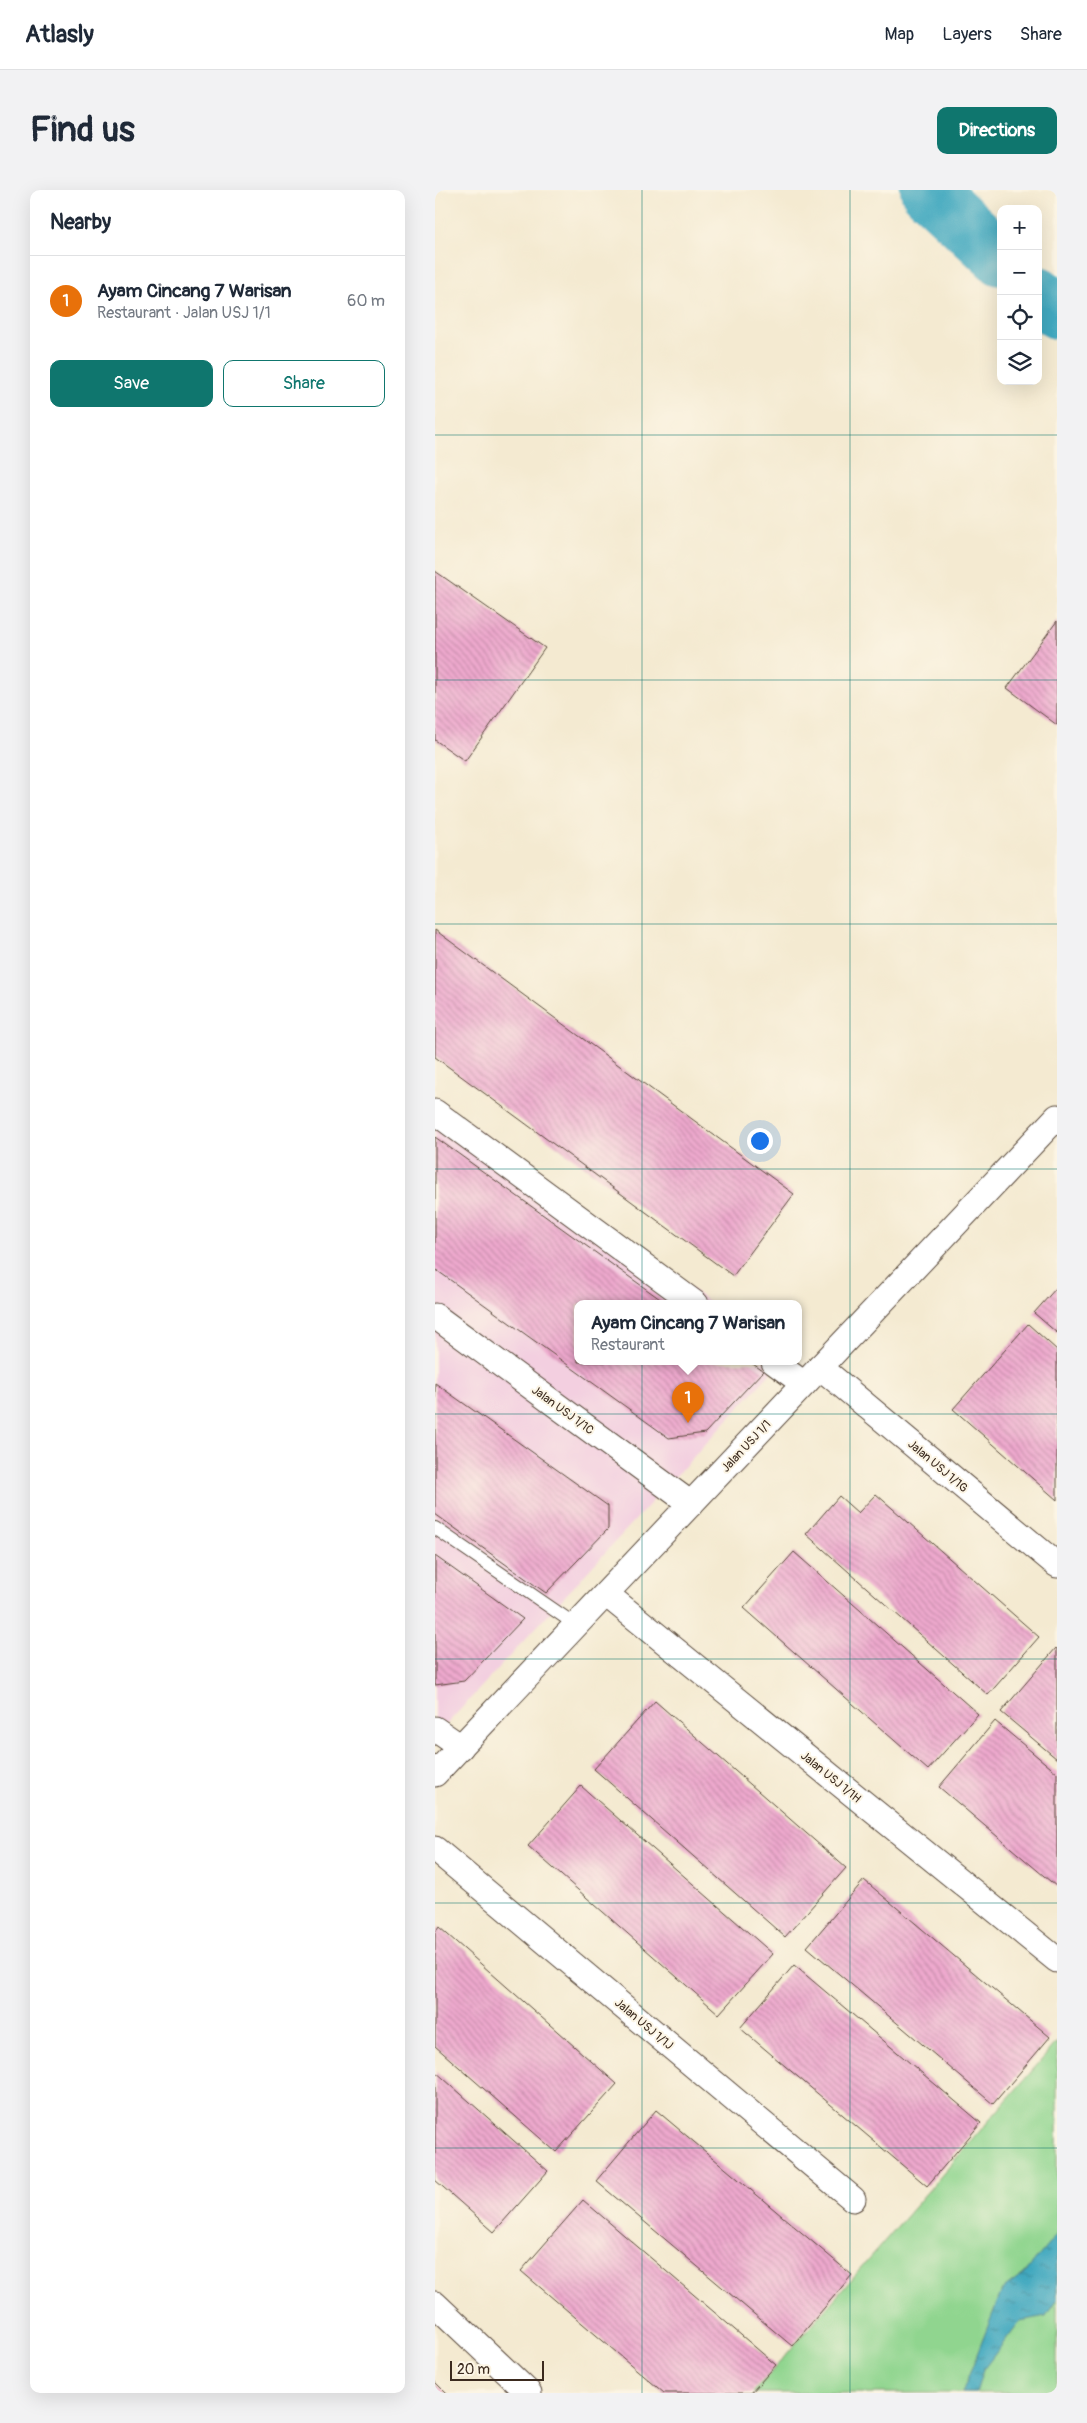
<!DOCTYPE html>
<meta charset="utf-8">
<style>
body{margin:0;font-family:Pangolin,sans-serif;background:#f2f2f3;color:#1f2937}
.controls{position:absolute;right:15px;top:15px;display:grid;overflow:hidden;border-radius:10px;box-shadow:0 5px 20px #0002}
.controls button{width:45px;height:45px;display:grid;place-items:center;padding:0;border:0;border-bottom:1px solid #e0e1e3;background:#fff;color:#1f2937;font:25px sans-serif}
.scale{position:absolute;left:15px;bottom:12px;width:94px;box-sizing:border-box;padding-left:5px;border:2px solid #3b2a1e;border-top:0;font-size:14px;line-height:18px;white-space:nowrap;color:#3b2a1e;-webkit-text-stroke:4px #fcf5e5;paint-order:stroke}
.you{position:absolute;left:324px;top:950px;width:18px;height:18px;margin:-12px;border:4px solid #fff;border-radius:50%;background:#1a73e8;box-shadow:0 0 0 8px #1a73e833}
.badge{display:grid;place-items:center;width:32px;height:32px;border-radius:50%;background:#0f766e;color:#fff;font-size:16px;font-weight:700}
.pin{position:absolute;translate:-50% -41px;filter:drop-shadow(0 1px 2px #0008)}
.pin::after{content:'';position:absolute;top:26px;width:18px;height:15px;background:inherit;clip-path:polygon(0 0,100% 0,50% 100%)}
.popup{position:absolute;left:139px;top:1110px;width:228px;height:65px;box-sizing:border-box;display:grid;place-content:center;border-radius:10px;background:#fff;filter:drop-shadow(0 1px 4px #0005);font-size:16px;white-space:nowrap;color:#747a83}
.popup b{font-size:19px;color:#1f2937}
.popup::after{content:'';position:absolute;left:50%;top:100%;margin-left:-10px;border:10px solid transparent;border-top-color:#fff}
.list{margin:0;padding:0;list-style:none}
h2{display:flex;justify-content:space-between;align-items:center;height:65px;margin:0;padding:0 20px;font-size:21px}
h2 small{font-size:16px;font-weight:400;color:#747a83}
.list li{display:grid;grid-template-columns:32px 1fr auto;gap:15px;align-items:center;box-sizing:border-box;height:90px;padding:0 20px;border-top:1px solid #e0e1e3}
.list b{display:block;font-size:19px;white-space:nowrap}
.list p{margin:0;font-size:16px;white-space:nowrap;color:#747a83}
.list em{font-size:16px;font-style:normal;color:#747a83}
.actions{display:flex;gap:10px;padding:15px 20px}
.actions a{flex:1;padding:11px 0;border:1px solid #0f766e;border-radius:10px;text-align:center;font-size:18px;color:#0f766e}
.actions .main{background:#0f766e;color:#fff}
.icon{flex:none;width:28px;height:28px;fill:none;stroke:currentColor;stroke-width:2;stroke-linecap:round;stroke-linejoin:round}
.map{position:relative;flex:none;width:622px;height:2203px;overflow:hidden;border-radius:10px}
header{display:flex;align-items:center;gap:30px;box-sizing:border-box;height:70px;padding:0 25px;background:#fff;border-bottom:1px solid #e0e1e3}
header strong{font-size:24px}
nav{display:flex;gap:28px;margin-inline-start:auto;font-size:18px}
.intro{display:flex;align-items:center;justify-content:space-between;box-sizing:border-box;height:120px;padding:0 30px}
h1{margin:0;font-size:35px}
.button{padding:12px 22px;border-radius:10px;background:#0f766e;color:#fff;font-size:18px;font-weight:700}
main{display:flex;gap:30px;padding:0 30px}
aside{flex:1;background:#fff;border-radius:10px;box-shadow:0 5px 20px #0002}
.map>svg:first-child{display:block}
.built{fill:#f3cfe0}
.grass{fill:#90d58f;stroke:#668056}
.water{fill:url(#water-ripples);stroke:#3d696e}
.lines{fill:none;stroke-linecap:round;stroke-linejoin:round}
.river{stroke:#3fa8bf;stroke-width:56}
.building{fill:url(#building-back-hatch)}
.service-casing{stroke:#574739;stroke-width:14}
.minor-casing{stroke:#574739;stroke-width:27}
.service{stroke:#fff;stroke-width:12}
.minor{stroke:#fff;stroke-width:25}
.grid{fill:none;stroke:#0f766e;stroke-width:1;stroke-opacity:0.55}
.labels{text-anchor:middle;stroke-width:4;stroke-linejoin:round;paint-order:stroke}
.street-label{font-size:12px;fill:#3b2a1e;stroke:#fcf5e5}
</style>
<header>
<strong>Atlasly</strong>
<nav><a>Map</a><a>Layers</a><a>Share</a></nav>
</header>
<div class="intro"><h1>Find us</h1><a class="button">Directions</a></div>
<main>
<aside>
<h2>Nearby<small></small></h2>
<ul class="list">
<li><span class="badge" style="background:#e8710a">1</span><div><b>Ayam Cincang 7 Warisan</b><p>Restaurant · Jalan USJ 1/1</p></div><em>60 m</em></li>
</ul>
<div class="actions"><a class="main">Save</a><a>Share</a></div>
</aside>
<div class="map">
<svg width="622" height="2203" viewBox="0 0 622 2203">
<defs>
<pattern id="water-ripples" width="26" height="14" patternUnits="userSpaceOnUse" patternTransform="scale(1.25)"><rect width="26" height="14" fill="#3fa8bf"/><path d="M2 4q2-2 4 0t4 0M15 11q2-2 4 0t4 0" fill="none" stroke="#36899b"/></pattern>
<pattern id="building-back-hatch" width="6" height="6" patternUnits="userSpaceOnUse" patternTransform="scale(1.25)"><rect width="6" height="6" fill="#eea9ce"/><path d="M-1 5l2 2M0 0l6 6M5-1l2 2" fill="none" stroke="#c28aa7"/></pattern>
</defs>
<rect width="100%" height="100%" fill="#fcf5e5"/>
<filter id="ink" filterUnits="userSpaceOnUse"><feTurbulence type="fractalNoise" baseFrequency=".02" numOctaves="2"/><feDisplacementMap in="SourceGraphic" scale="10" xChannelSelector="R" yChannelSelector="G"/><feConvolveMatrix kernelMatrix="1 2 1 2 8 2 1 2 1" color-interpolation-filters="sRGB"/></filter>
<filter id="wash" filterUnits="userSpaceOnUse"><feTurbulence type="fractalNoise" baseFrequency=".0096" numOctaves="4" result="noise"/><feDisplacementMap in="SourceGraphic" scale="20" xChannelSelector="R" yChannelSelector="G"/><feGaussianBlur stdDeviation="1.12" result="paint"/><feColorMatrix in="noise" values="0 0 0 0 0 0 0 0 0 0 0 0 0 0 0 0 0 1.4 0 .05"/><feComposite in="paint" operator="in"/></filter>
<g filter="url(#wash)">
<rect width="100%" height="100%" fill="#f4ead1"/>
<path class="built" d="M0 908 277 1114H143V1172H346L0 1547Z"/>
<path class="grass" d="M622 1852V2203H318Z"/>
<path class="water" d="M622 2044V2109L611 2126 585 2131 548 2180 541 2203H527L567 2100 589 2084Z"/>
<g class="lines">
<g class="river">
<path d="M493 0 566 68"/>
<path d="M603 104 622 121"/>
</g>
</g>
<g id="blocks">
<g class="building">
<path d="M0 381 110 458 30 571 0 550Z"/>
<path d="M622 431V535L572 498Z"/>
<path d="M0 740 359 1004 298 1086 0 867Z"/>
<path d="M0 947 232 1114H143V1172H315L328 1181 270 1243 234 1248 0 1079Z"/>
<path d="M622 1097V1143L599 1123Z"/>
<path d="M593 1134 622 1160V1310L518 1219Z"/>
<path d="M0 1193 173 1316V1339L111 1403 0 1324Z"/>
<path d="M441 1304 604 1447 553 1505 371 1344 404 1306 423 1323Z"/>
<path d="M359 1362 543 1524 493 1580 309 1418Z"/>
<path d="M0 1366 88 1429 29 1491 0 1495Z"/>
<path d="M621 1458 622 1459V1569L566 1522Z"/>
<path d="M220 1511 411 1678 350 1747 159 1579Z"/>
<path d="M560 1531 622 1583V1697L504 1597Z"/>
<path d="M146 1596 338 1764 284 1824 93 1656Z"/>
<path d="M429 1690 615 1847 558 1914 372 1757Z"/>
<path d="M4 1737 182 1894 121 1962 0 1856V1743Z"/>
<path d="M359 1775 546 1933 492 1996 305 1838Z"/>
<path d="M0 1881 113 1981 59 2042 0 1990Z"/>
<path d="M221 1920 417 2085 357 2156 161 1991Z"/>
<path d="M148 2010 341 2175 316 2203H229L86 2081Z"/>
<path d="M0 2192 11 2203H0Z"/>
</g>
</g>
</g>
<g filter="url(#ink)">
<use href="#blocks" fill-opacity="0" stroke="#574739" stroke-width="1"/>
<g class="lines">
<g class="service-casing">
<path id="service" d="M0 1338 141 1435"/>
</g>
<g class="minor-casing">
<g id="minor">
<path d="M0 922 261 1114"/>
<path d="M0 1126 256 1314"/>
<path d="M339 1172 369 1194"/>
<path d="M385 1177 622 1375"/>
<path d="M171 1404 622 1770"/>
<path d="M0 1539 26 1557"/>
<path d="M0 1584 622 927"/>
<path d="M0 1659 418 2009"/>
<path d="M0 2114 94 2203"/>
</g>
</g>
<use href="#service" class="service"/>
<use href="#minor" class="minor"/>
</g>
</g>
<path class="grid" d="M207 0V2203M415 0V2203M0 245H622M0 490H622M0 734H622M0 979H622M0 1224H622M0 1469H622M0 1713H622M0 1958H622"/>
<g class="labels">
<g class="street-label">
<text transform="translate(128 1220) rotate(36)" y="4">Jalan USJ 1/1C</text>
<text transform="translate(311 1256) rotate(-47)" y="4">Jalan USJ 1/1</text>
<text transform="translate(503 1276) rotate(40)" y="4">Jalan USJ 1/1G</text>
<text transform="translate(396 1587) rotate(39)" y="4">Jalan USJ 1/1H</text>
<text transform="translate(209 1834) rotate(40)" y="4">Jalan USJ 1/1J</text>
</g>
</g>
</svg>
<div class="controls">
<button>+</button>
<button>−</button>
<button><svg class="icon" aria-label="locate" viewBox="0 0 24 24"><circle cx="12" cy="12" r="6"/><path d="M12 2v4M12 18v4M2 12h4M18 12h4"/></svg></button>
<button><svg class="icon" aria-label="layers" viewBox="0 0 24 24"><path d="M12 4l9 5-9 5-9-5zM3 14l9 5 9-5"/></svg></button>
</div>
<div class="scale">20 m</div>
<div class="you"></div>
<div class="pin badge" style="left:253px;top:1233px;background:#e8710a">1</div>
<div class="popup"><b>Ayam Cincang 7 Warisan</b>Restaurant</div>
</div>
</main>
